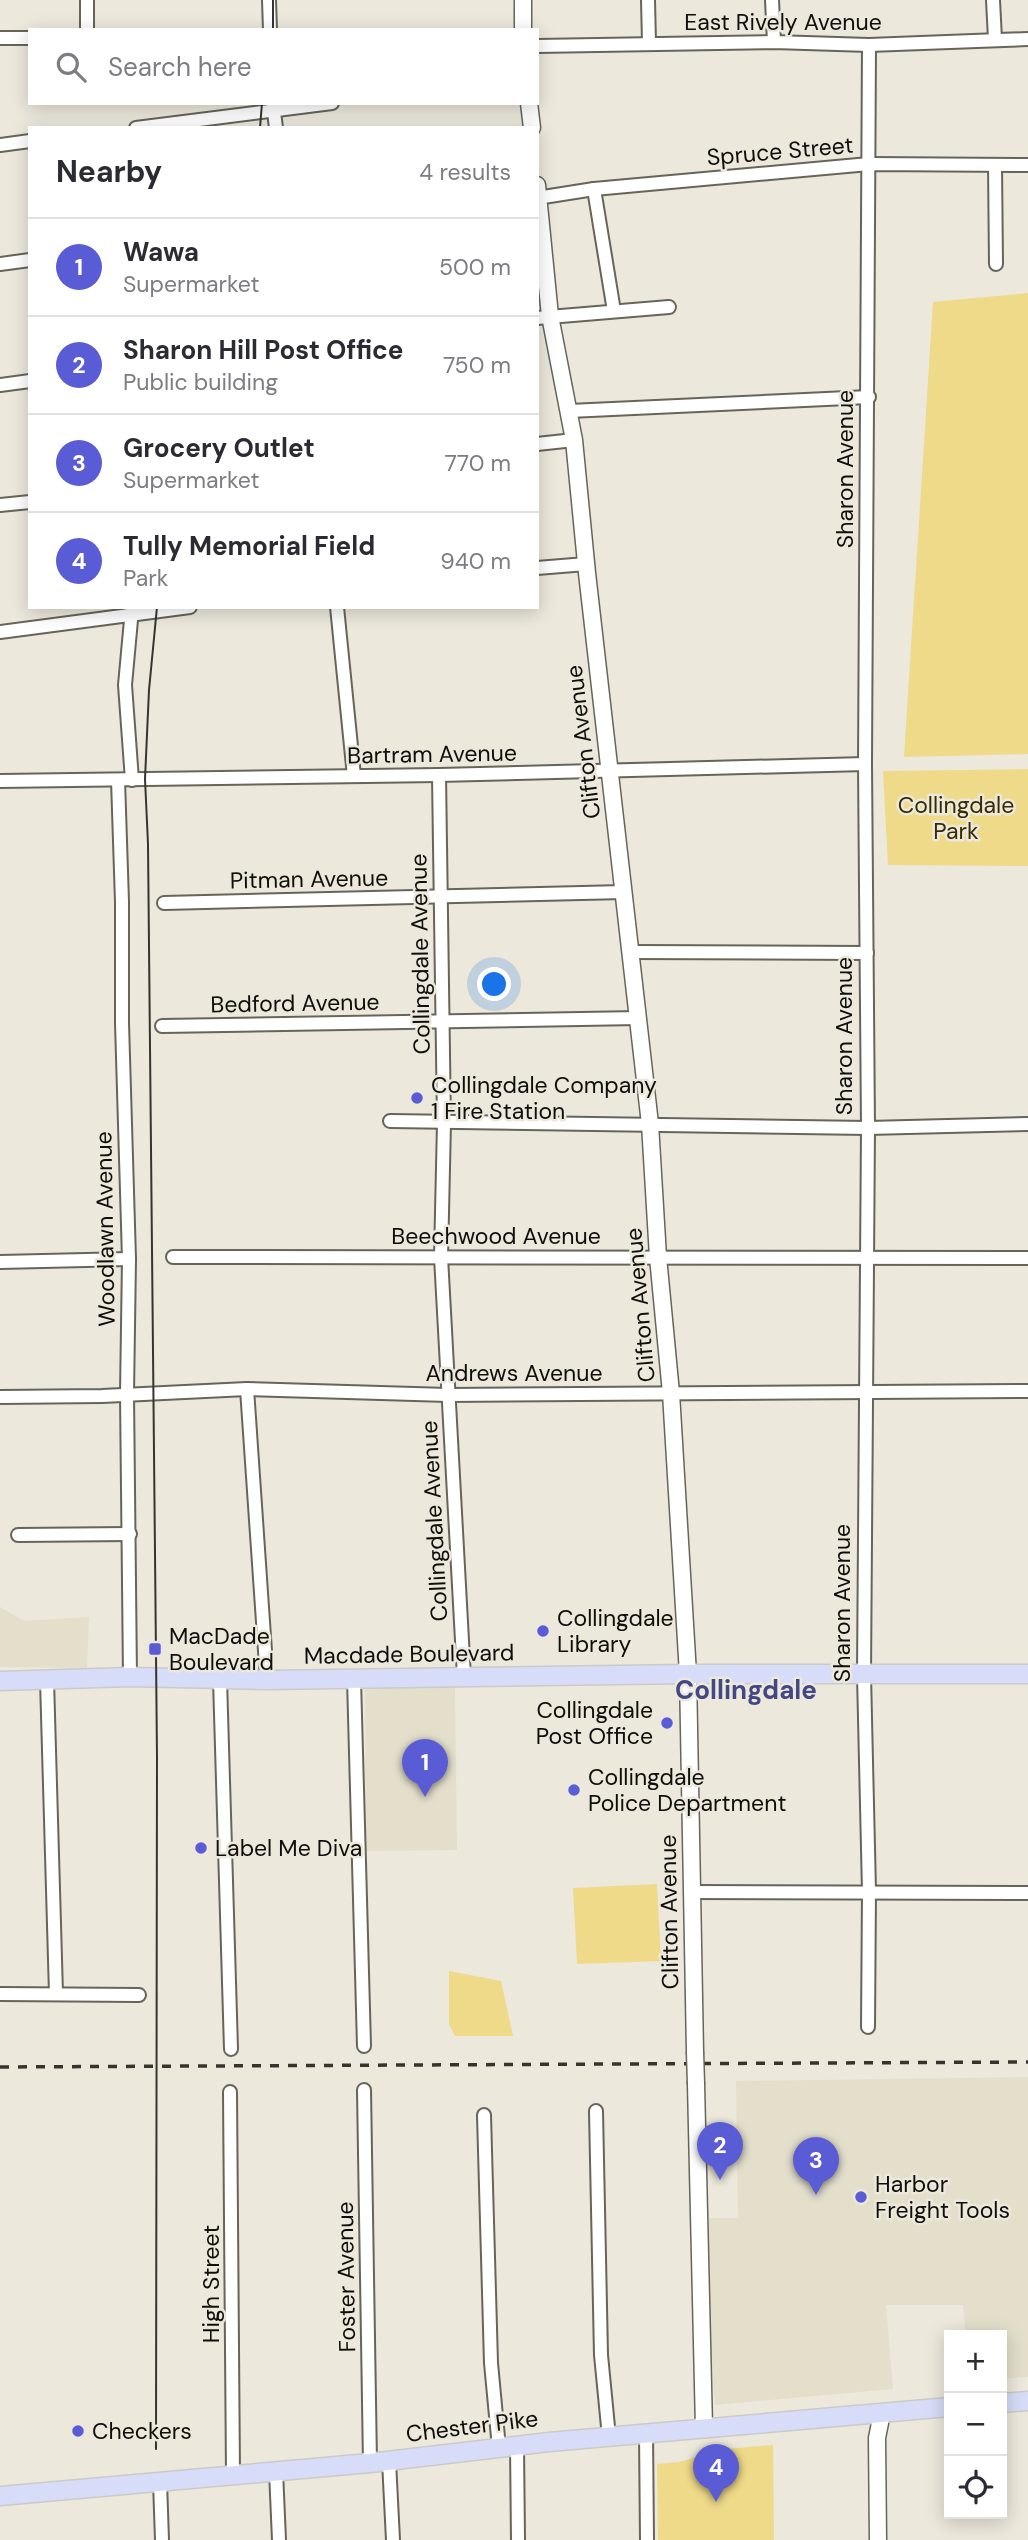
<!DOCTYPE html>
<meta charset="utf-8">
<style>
body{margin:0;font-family:"DM Sans",sans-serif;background:#f2f2f3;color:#2b2b33}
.controls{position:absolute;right:21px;bottom:21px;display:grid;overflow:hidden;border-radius:0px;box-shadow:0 4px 18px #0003}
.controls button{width:63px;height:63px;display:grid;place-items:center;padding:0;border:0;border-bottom:2px solid #e1e1e2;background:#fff;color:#2b2b33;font:35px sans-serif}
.you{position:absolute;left:495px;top:985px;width:24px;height:24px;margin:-18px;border:5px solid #fff;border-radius:50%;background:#1a73e8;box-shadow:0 0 0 10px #1a73e833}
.badge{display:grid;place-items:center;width:46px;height:46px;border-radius:50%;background:#595cd4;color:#fff;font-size:23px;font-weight:700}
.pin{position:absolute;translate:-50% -58px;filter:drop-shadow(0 2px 4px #0008)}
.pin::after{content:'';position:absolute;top:37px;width:24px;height:21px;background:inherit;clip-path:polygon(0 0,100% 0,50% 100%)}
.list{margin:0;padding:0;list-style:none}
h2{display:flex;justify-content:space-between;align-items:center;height:91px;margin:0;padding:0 28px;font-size:30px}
h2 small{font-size:23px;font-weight:400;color:#7c7c81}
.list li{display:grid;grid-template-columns:46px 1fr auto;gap:21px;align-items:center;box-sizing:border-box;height:98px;padding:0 28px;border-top:2px solid #e1e1e2}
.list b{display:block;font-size:26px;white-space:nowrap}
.list p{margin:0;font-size:23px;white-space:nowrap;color:#7c7c81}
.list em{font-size:23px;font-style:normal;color:#7c7c81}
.icon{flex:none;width:38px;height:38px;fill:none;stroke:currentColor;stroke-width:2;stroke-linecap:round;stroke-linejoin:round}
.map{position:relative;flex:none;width:1028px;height:2540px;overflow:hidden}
.search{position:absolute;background:#fff;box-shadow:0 4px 18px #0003;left:28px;top:28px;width:511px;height:77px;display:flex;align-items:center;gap:18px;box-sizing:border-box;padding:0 24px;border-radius:0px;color:#7c7c81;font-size:26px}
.panel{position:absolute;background:#fff;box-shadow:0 4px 18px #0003;left:28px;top:126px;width:511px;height:483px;border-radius:0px}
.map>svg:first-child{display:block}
.built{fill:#e4dfcb}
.green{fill:#efda89}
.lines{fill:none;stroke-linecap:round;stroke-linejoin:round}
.street-casing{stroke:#676459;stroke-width:16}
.secondary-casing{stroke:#676459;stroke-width:19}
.primary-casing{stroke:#cacac9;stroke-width:21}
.street{stroke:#fff;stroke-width:12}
.secondary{stroke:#fff;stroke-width:16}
.primary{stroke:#d7dcf8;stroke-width:18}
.tram{stroke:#36342f;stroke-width:2}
.rail{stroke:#36342f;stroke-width:3.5;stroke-dasharray:9 9;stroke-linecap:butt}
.secondary-bridge-casing{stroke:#676459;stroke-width:19;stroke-linecap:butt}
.secondary-bridge{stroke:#fff;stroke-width:16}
.poi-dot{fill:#595cd4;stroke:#ece8dc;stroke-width:2.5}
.labels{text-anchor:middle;stroke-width:5;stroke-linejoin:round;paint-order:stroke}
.street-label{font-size:23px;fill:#0f0e0a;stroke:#ece8dc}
.park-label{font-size:23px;fill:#372c00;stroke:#ece8dc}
.poi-label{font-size:23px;fill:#0f0e0a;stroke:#ece8dc;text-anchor:start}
.quarter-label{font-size:26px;font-weight:bold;fill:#434885;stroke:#ece8dc}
</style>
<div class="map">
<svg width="1028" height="2540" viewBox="0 0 1028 2540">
<rect width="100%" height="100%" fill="#ece8dc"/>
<g class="built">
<path d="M0 1607 24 1621 89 1617 87 1668 0 1667Z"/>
<path d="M455 1687 457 1850 366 1851 365 1688Z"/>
<path d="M1028 2077V2377L1002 2379V2335H966L963 2305H886L893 2389 715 2405 709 2327V2218H738L736 2081Z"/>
</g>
<g class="green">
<path d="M1028 293V754L904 757 933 302Z"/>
<path d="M1028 769V866L888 865 883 771Z"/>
<path d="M657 1884 661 1961 577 1964 573 1888Z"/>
<path d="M449 1971 501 1981 513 2036H455L449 2024Z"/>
<path d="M773 2445 774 2540H658L657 2464 679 2462 724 2449Z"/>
</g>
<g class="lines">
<g class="street-casing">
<g id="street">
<path d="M269 0 270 30"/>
<path d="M648 0 649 43"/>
<path d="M772 0 774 42"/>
<path d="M993 0 995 39"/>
<path d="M87 30V0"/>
<path d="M0 38H30"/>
<path d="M537 46 774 42 869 45 1028 39"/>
<path d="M273 104 276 128"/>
<path d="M136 128 332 103"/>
<path d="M0 145 30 141"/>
<path d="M995 165 996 264"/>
<path d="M594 189 614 311"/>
<path d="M537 198 594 189 869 164 1028 165"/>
<path d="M0 264 30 260"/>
<path d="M537 318 669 307"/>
<path d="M0 385 30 381"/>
<path d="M569 411 869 397"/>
<path d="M537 444 574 440"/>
<path d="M0 505 30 502"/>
<path d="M537 568 586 564"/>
<path d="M337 607 354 776"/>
<path d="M132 609 125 685 132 780"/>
<path d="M0 632 190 607"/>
<path d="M439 775 444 1123 441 1257 464 1677"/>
<path d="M118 780 122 902V1023L129 1259 127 1394 130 1677"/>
<path d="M0 781 439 775 865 764"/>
<path d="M164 903 624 892"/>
<path d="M632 952 867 953"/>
<path d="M162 1026 639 1018"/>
<path d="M390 1121 868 1128 1028 1124"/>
<path d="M173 1257 1028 1258"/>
<path d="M0 1262 129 1259"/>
<path d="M247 1389 267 1680"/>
<path d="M0 1397 102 1396 247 1389 448 1395 1028 1391"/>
<path d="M18 1535 130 1534"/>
<path d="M354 1679 364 2046"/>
<path d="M47 1680 56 1994"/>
<path d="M220 1680 231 2049"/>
<path d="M691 1892 1028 1893"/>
<path d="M0 1994 139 1995"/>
<path d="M868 2027 869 1891 864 1675 868 1128 865 764 869 45"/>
<path d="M364 2090 370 2463"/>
<path d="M230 2092 233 2475"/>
<path d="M596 2111 601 2355 609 2437"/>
<path d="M484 2115 491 2363 499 2448"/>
<path d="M646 2433 647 2540"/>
<path d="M517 2446 518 2540"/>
<path d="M389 2461 393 2540"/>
<path d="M276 2471 279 2540"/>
<path d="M160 2482 162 2540"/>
</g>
</g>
<g class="secondary-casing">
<g id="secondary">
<path d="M523 0V30"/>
<path d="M529 103 532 128"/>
<path d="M537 185 550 316 574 440 587 573 650 1124 658 1257 671 1393 688 1674 695 2052"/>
<path d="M696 2084 704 2428"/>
<path d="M878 2540 877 2438 882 2413"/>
</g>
</g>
<g class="primary-casing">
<g id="primary">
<path d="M0 1681 130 1677 267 1680 688 1674H1028"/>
<path d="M1002 2403 1028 2401"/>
<path d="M0 2496 370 2463 549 2442 949 2407"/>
</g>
</g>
<use href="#street" class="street"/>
<use href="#secondary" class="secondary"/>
<use href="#primary" class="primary"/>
<g class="tram">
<path d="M273 0V30"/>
<path d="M260 128 262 103"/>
<path d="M156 2449 157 1756 148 844 145 779 149 690 157 607"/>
</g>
<path class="rail" d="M0 2067 1028 2062"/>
<g class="secondary-bridge-casing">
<path id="secondary-bridge" d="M695 2052 696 2084"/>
</g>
<use href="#secondary-bridge" class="secondary-bridge"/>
</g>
<g class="poi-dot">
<circle cx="417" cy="1098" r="7"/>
<circle cx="543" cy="1631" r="7"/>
<rect x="148" y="1642" width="14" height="14" rx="3.5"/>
<circle cx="667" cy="1723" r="7"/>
<circle cx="574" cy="1790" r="7"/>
<circle cx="201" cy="1848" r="7"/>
<circle cx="861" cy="2197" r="7"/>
<circle cx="78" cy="2431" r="7"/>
</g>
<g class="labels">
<g class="street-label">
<text x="783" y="30">East Rively Avenue</text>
<text transform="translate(780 151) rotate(-5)" y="8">Spruce Street</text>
<text transform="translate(845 469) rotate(-90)" y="8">Sharon Avenue</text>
<text transform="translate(583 742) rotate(-97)" y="8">Clifton Avenue</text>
<text transform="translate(432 754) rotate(-1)" y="8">Bartram Avenue</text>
<text transform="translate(309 879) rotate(-1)" y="8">Pitman Avenue</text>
<text transform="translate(420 954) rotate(-91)" y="8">Collingdale Avenue</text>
<text transform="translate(295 1003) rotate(-1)" y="8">Bedford Avenue</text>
<text transform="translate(844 1036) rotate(-90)" y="8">Sharon Avenue</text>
<text transform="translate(105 1229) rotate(-91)" y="8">Woodlawn Avenue</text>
<text x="496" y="1244">Beechwood Avenue</text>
<text transform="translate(640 1305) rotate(-95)" y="8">Clifton Avenue</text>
<text x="514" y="1381">Andrews Avenue</text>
<text transform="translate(434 1521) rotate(-93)" y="8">Collingdale Avenue</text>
<text transform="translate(842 1603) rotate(-90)" y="8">Sharon Avenue</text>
<text transform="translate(409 1654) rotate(-1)" y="8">Macdade Boulevard</text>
<text transform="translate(669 1912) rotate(-91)" y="8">Clifton Avenue</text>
<text transform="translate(346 2277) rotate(-91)" y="8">Foster Avenue</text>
<text transform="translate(211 2284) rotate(-90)" y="8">High Street</text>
<text transform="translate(472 2426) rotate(-7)" y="8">Chester Pike</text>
</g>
<g class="park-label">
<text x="956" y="813">Collingdale<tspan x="956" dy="26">Park</tspan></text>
</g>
<g class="poi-label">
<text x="431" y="1093">Collingdale Company<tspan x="431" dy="26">1 Fire Station</tspan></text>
<text x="557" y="1626">Collingdale<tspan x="557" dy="26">Library</tspan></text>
<text x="169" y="1644">MacDade<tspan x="169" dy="26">Boulevard</tspan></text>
<text x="653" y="1718" text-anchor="end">Collingdale<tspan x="653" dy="26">Post Office</tspan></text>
<text x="588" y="1785">Collingdale<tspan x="588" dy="26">Police Department</tspan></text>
<text x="215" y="1856">Label Me Diva</text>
<text x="875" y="2192">Harbor<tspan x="875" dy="26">Freight Tools</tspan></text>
<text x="92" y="2439">Checkers</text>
</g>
<g class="quarter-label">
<text x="746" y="1699">Collingdale</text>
</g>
</g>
</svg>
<div class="controls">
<button>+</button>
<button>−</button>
<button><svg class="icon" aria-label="locate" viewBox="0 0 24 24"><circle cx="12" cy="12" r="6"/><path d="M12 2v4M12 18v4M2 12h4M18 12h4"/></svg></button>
</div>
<div class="you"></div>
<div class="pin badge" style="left:425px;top:1797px">1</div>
<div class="pin badge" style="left:720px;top:2180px">2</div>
<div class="pin badge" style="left:816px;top:2195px">3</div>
<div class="pin badge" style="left:716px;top:2502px">4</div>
<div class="search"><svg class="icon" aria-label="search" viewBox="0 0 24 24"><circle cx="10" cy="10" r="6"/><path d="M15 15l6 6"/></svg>Search here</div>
<section class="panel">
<h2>Nearby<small>4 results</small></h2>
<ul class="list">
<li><span class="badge">1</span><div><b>Wawa</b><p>Supermarket</p></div><em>500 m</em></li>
<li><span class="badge">2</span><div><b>Sharon Hill Post Office</b><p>Public building</p></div><em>750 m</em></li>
<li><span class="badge">3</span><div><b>Grocery Outlet</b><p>Supermarket</p></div><em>770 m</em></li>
<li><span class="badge">4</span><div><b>Tully Memorial Field</b><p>Park</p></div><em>940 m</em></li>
</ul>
</section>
</div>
